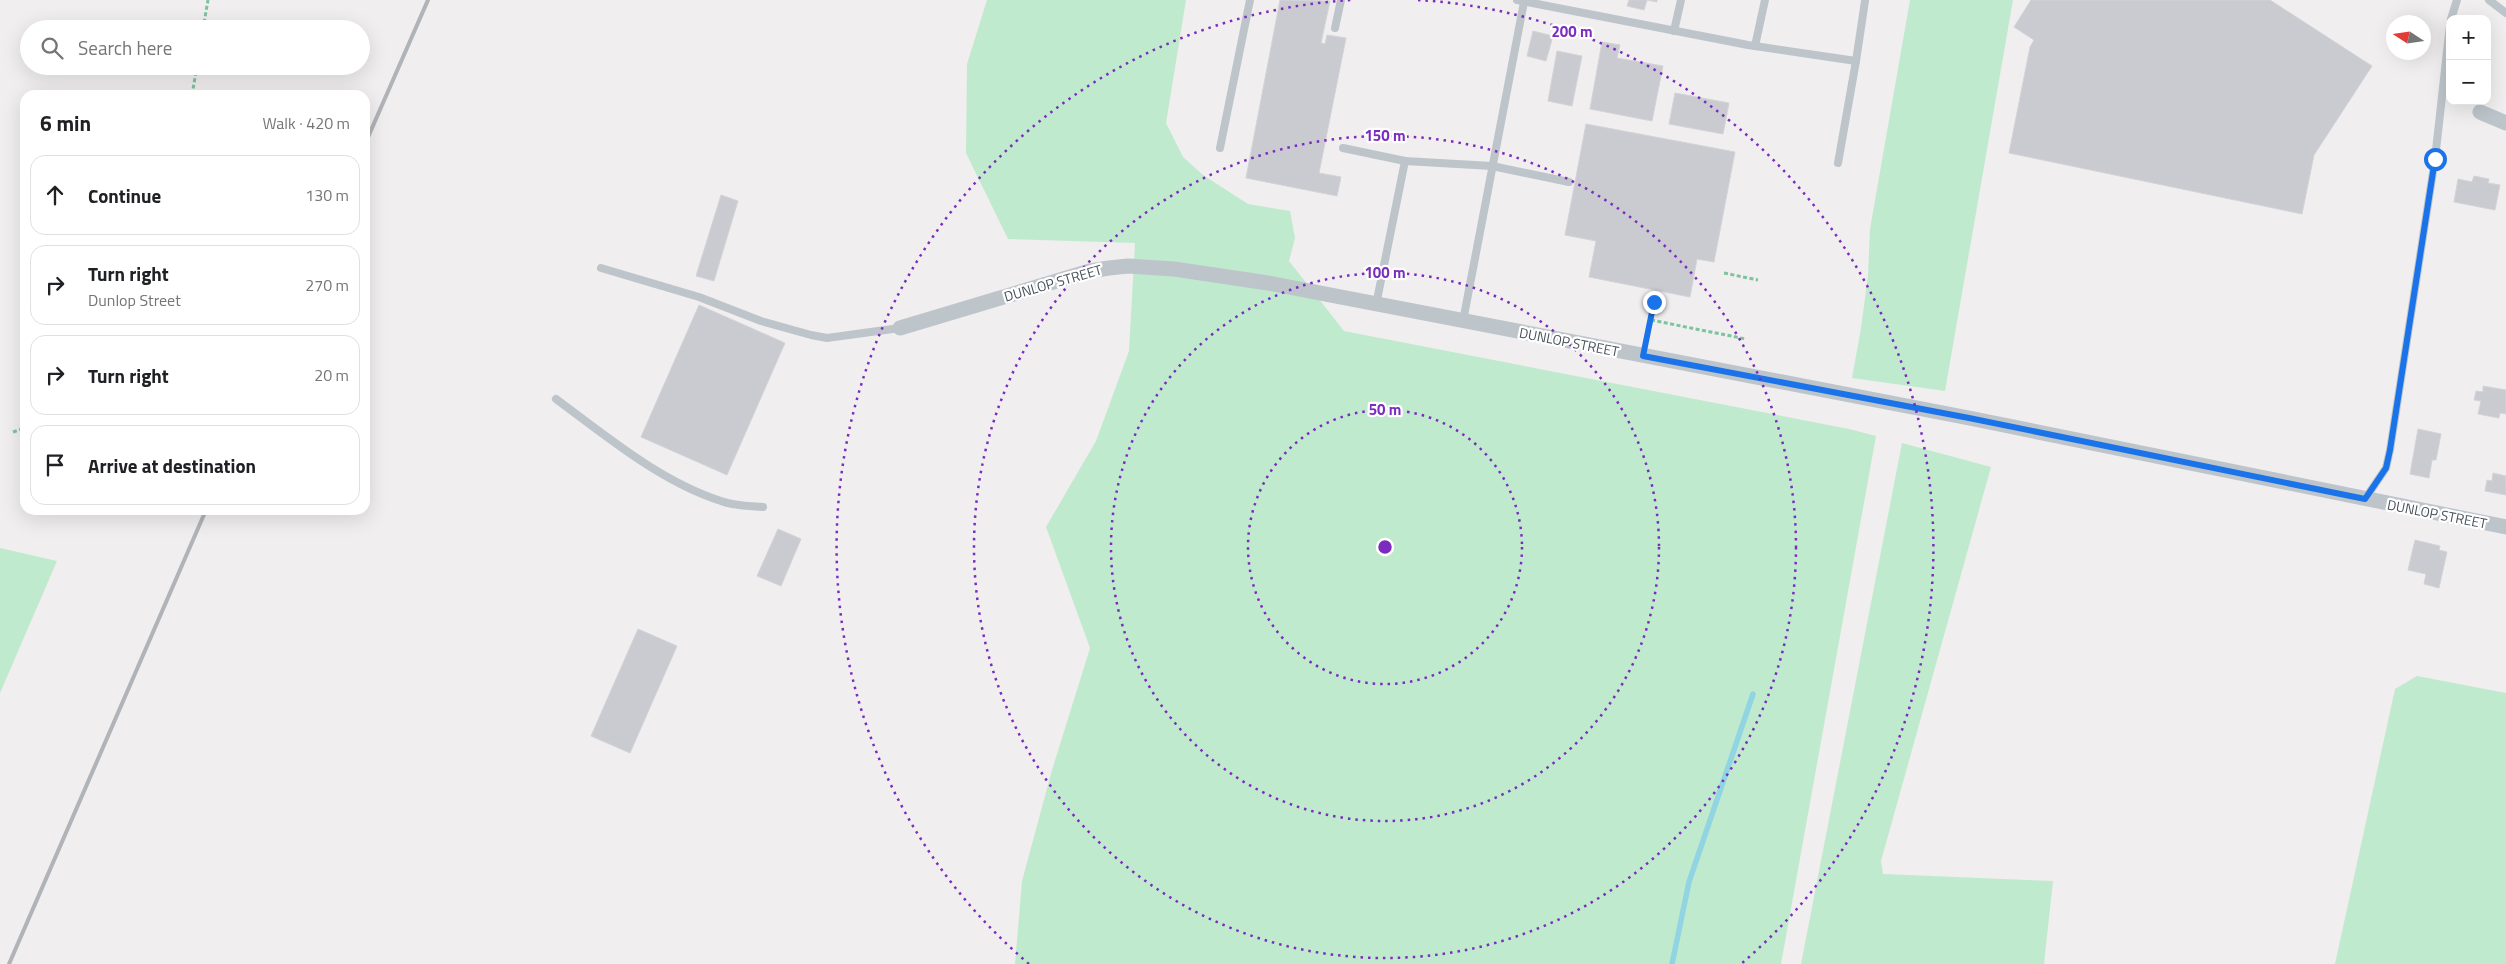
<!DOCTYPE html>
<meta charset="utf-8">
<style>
body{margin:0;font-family:"Titillium Web",sans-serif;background:#f6f6f6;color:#202124}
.controls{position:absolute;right:15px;top:15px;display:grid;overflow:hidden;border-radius:10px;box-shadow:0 5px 20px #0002}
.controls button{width:45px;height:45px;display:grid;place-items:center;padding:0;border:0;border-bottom:1px solid #e0e0e0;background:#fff;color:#202124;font:25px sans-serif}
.compass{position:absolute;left:2386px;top:15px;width:45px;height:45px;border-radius:50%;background:#fff;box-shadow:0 5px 20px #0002;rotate:282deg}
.stop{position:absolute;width:15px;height:15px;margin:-11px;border:4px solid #1a73e8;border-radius:50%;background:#fff}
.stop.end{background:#1a73e8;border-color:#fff;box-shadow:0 1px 5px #0008}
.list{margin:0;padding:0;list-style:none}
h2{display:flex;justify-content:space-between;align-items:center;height:65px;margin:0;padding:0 20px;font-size:21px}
h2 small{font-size:16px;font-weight:400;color:#757577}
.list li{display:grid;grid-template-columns:32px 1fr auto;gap:15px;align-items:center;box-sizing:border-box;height:80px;margin:0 10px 10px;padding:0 10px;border:1px solid #e0e0e0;border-radius:15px}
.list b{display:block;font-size:19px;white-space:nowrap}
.list p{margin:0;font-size:16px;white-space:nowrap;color:#757577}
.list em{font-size:16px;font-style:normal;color:#757577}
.icon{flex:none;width:28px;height:28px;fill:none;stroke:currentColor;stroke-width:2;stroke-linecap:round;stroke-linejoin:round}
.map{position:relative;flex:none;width:2506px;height:964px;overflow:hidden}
.search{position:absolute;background:#fff;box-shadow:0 5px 20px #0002;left:20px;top:20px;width:350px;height:55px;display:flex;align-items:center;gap:12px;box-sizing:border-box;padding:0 18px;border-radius:28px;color:#757577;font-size:19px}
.panel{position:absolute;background:#fff;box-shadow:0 5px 20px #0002;left:20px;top:90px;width:350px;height:425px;border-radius:15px}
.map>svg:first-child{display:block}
.green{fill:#c0eace}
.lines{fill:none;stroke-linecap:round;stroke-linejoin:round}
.stream{stroke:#91d5e2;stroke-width:5.5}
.building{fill:#c9cbd0;stroke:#d2d4d8}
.path{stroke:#7bc49d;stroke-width:3;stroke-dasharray:4 2.5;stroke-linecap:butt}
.lane{stroke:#bdc5cb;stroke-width:8}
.street{stroke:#bdc5cb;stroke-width:15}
.rail{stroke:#b0b3b7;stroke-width:4}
.route{stroke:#1a73e8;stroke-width:6}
.ring{fill:none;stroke:#7b2cbf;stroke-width:2.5;stroke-dasharray:2.5 5}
.labels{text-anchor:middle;stroke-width:4.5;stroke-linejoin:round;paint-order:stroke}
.street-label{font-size:14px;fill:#485259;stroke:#fff}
.centre{fill:#7b2cbf;stroke:#fff;stroke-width:2.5}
.ring-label{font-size:15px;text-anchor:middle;font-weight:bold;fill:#7b2cbf;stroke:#fff;stroke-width:4.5;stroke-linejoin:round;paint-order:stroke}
</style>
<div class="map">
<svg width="2506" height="964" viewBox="0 0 2506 964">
<rect width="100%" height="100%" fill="#f0eeee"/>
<g class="green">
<path d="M987 0H1186L1166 123 1183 157 1203 175 1248 204 1290 211 1295 238 1289 261 1344 331 1849 429 1876 436 1781 964H1015L1022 881 1052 770 1090 648 1046 527 1096 441 1129 351 1135 243 1008 239 966 153 967 64Z"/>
<path d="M1910 0H2013L1945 391 1852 378 1861 328 1868 276 1870 229Z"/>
<path d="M1902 443 1991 467 1881 861 1883 874 2053 881 2044 964H1801Z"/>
<path d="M0 548 57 561 0 693Z"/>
<path d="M2417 676 2506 693V964H2335L2395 689Z"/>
</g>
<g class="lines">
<path class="stream" d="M1672 964 1689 882 1753 694"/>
</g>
<g class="building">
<path d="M1280 0 1330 1 1321 43 1325 44 1327 35 1346 38 1319 173 1341 177 1337 196 1246 178Z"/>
<path d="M1629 0H1657V2L1647 0 1644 10 1627 6Z"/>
<path d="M2031 0H2270L2372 66 2314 155 2302 214 2009 153 2030 47 2034 40 2014 27Z"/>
<path d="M1533 31 1553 36 1546 61 1527 56Z"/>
<path d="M1602 42 1620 45 1617 58 1663 66 1652 121 1590 109Z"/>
<path d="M1557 51 1582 56 1572 106 1548 101Z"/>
<path d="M1675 93 1729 103 1723 134 1669 124Z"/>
<path d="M1586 124 1735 152 1714 262 1697 259 1690 297 1589 277 1596 241 1565 235Z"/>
<path d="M2474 176 2489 179 2488 183 2500 185 2495 210 2454 202 2458 179 2472 182Z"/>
<path d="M721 195 738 201 714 281 696 276Z"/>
<path d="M699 305 785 343 727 475 641 437Z"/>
<path d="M2483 386 2506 390V414L2500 413 2499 418 2478 414 2481 401 2474 400 2476 391 2483 392Z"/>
<path d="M2418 429 2441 434 2436 460H2432L2429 478 2410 474Z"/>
<path d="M2493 473 2506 476V495L2485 491 2487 480 2492 481Z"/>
<path d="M778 529 801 539 781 586 757 576Z"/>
<path d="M2415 540 2440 546 2439 550 2447 552 2439 588 2424 584 2426 574 2408 570Z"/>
<path d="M638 629 677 646 630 753 591 736Z"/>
</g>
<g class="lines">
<g class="path">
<path d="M203 29 208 0"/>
<path d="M192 95 197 66"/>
<path d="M1724 273 1758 280"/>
<path d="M1651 320 1746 339"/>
<path d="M1646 341 1655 302"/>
<path d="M13 432 25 428"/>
</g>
<g class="lane">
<path d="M1517 0 1748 45 1856 61 1838 163"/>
<path d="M2489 0 2506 13"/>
<path d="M2451 19 2457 0"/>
<path d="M1335 28 1341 0"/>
<path d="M1674 31 1681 0"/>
<path d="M1755 46 1765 0"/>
<path d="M1856 61 1865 1"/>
<path d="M1220 148 1250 0"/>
<path d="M1343 148 1405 161 1492 166 1569 182"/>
<path d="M601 268 699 297 761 321 811 335 827 338 900 328"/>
<path d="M1376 305 1405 161"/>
<path d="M1463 321 1524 2"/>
<path d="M556 399C606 436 661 482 721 501 734 506 749 506 763 507"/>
<path d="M2365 499 2386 468 2390 450 2435 159 2450 25"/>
</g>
<g class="street">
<path d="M2480 112 2506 123"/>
<path d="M900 328 1090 271 1109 268 1128 266 1174 269 1268 283 1969 418 2506 527"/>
</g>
<g class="rail">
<path d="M365 144 428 0"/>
<path d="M9 964 206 510"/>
</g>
</g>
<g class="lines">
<path class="route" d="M1654 302 1643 356 1969 418 2365 499 2386 468 2390 450 2435 159"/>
</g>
<g class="ring">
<circle cx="1385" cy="547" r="137"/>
<circle cx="1385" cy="547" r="274"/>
<circle cx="1385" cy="547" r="411"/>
<path d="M1029 964A548 548 0 0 1 1352 0M1418 0A548 548 0 0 1 1741 964"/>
</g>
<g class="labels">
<g class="street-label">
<text transform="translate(1053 283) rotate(-16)" y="5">DUNLOP STREET</text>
<text transform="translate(1569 342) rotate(11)" y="5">DUNLOP STREET</text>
<text transform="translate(2437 514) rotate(11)" y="5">DUNLOP STREET</text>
</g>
</g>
<circle cx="1385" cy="547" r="8" class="centre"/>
<g class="ring-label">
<text x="1572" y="37">200 m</text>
<text x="1385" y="141">150 m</text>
<text x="1385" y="278">100 m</text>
<text x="1385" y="415">50 m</text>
</g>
</svg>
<div class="controls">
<button>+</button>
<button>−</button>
</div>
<svg class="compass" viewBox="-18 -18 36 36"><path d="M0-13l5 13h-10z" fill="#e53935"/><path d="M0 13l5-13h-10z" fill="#757577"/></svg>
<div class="stop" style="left:2435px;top:159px"></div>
<div class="stop end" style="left:1654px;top:302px"></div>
<div class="search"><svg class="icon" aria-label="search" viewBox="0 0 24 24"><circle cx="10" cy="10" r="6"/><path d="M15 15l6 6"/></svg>Search here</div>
<section class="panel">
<h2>6 min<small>Walk · 420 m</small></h2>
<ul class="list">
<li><svg class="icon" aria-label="ahead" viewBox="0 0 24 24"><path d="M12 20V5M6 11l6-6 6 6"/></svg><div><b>Continue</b></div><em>130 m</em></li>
<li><svg class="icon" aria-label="right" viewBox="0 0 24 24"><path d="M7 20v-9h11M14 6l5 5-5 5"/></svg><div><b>Turn right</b><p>Dunlop Street</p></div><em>270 m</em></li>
<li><svg class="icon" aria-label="right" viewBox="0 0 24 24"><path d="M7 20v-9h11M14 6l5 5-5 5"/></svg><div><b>Turn right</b></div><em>20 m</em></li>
<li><svg class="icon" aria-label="arrive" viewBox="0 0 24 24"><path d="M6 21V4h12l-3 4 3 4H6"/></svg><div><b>Arrive at destination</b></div></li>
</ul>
</section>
</div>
